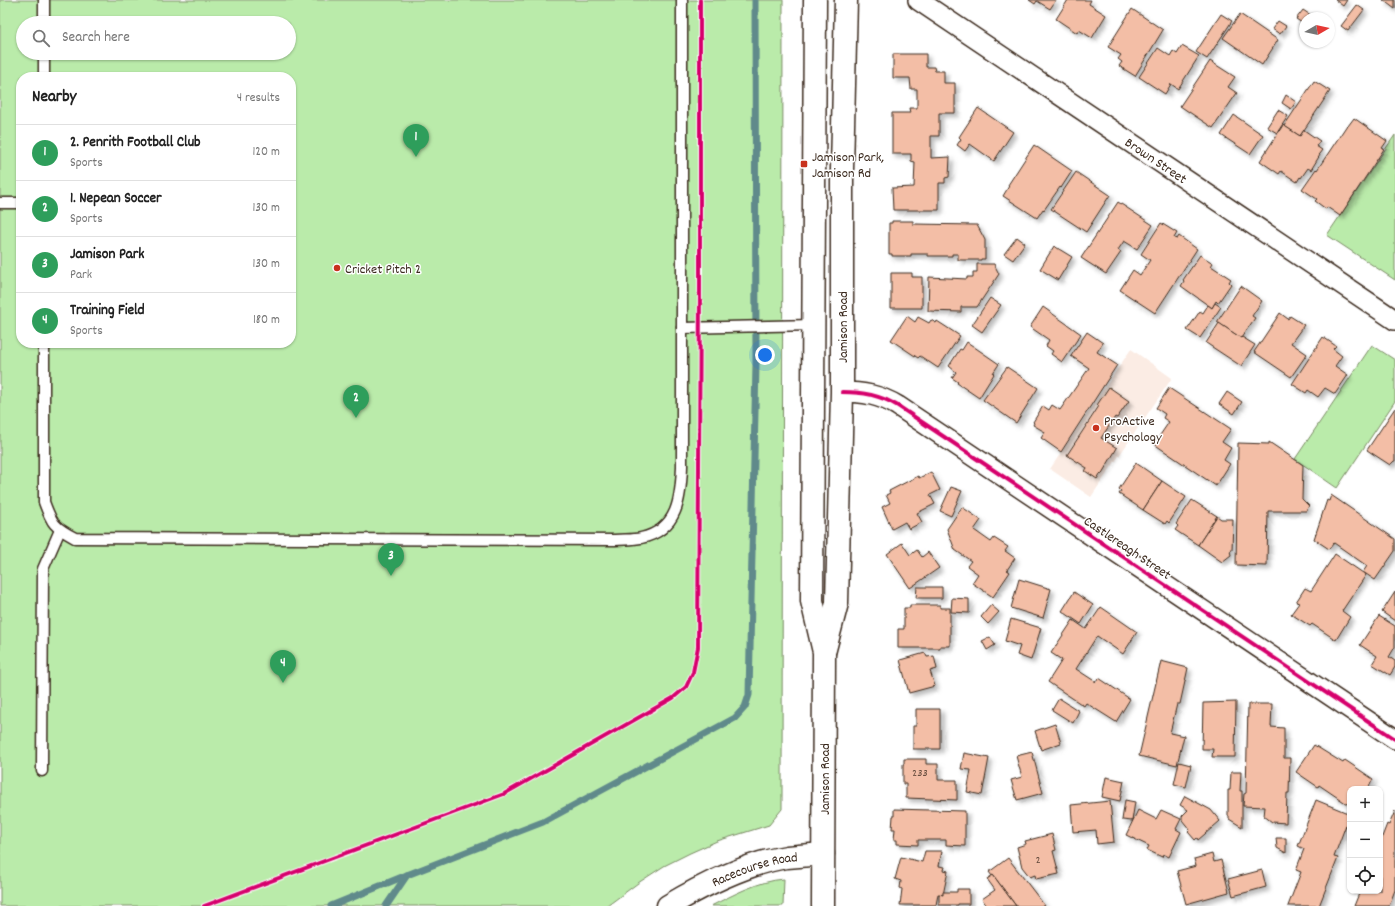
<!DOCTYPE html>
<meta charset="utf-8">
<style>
body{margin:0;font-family:Dekko,sans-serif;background:#f6f6f6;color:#222}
.controls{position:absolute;right:12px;bottom:12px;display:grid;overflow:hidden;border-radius:8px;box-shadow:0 1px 3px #0004}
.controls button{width:36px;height:36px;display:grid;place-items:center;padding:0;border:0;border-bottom:1px solid #e0e0e0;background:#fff;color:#222;font:20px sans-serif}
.compass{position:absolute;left:1299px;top:12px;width:36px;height:36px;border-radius:50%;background:#fff;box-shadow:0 1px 3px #0004;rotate:81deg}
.you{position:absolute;left:765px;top:355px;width:14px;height:14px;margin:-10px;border:3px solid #fff;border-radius:50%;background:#1a73e8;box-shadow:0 0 0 6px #1a73e833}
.badge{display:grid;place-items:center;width:26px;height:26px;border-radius:50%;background:#c8321e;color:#fff;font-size:13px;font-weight:700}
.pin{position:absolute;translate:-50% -33px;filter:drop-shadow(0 1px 2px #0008)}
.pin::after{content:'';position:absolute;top:21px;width:14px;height:12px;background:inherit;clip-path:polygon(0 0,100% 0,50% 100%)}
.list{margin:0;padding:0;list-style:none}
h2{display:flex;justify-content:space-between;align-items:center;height:52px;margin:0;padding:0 16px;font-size:17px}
h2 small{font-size:13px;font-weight:400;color:#767676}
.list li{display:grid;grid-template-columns:26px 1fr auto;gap:12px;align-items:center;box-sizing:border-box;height:56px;padding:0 16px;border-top:1px solid #e0e0e0}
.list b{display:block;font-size:15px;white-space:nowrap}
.list p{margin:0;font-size:13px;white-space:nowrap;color:#767676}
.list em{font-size:13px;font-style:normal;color:#767676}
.icon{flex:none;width:22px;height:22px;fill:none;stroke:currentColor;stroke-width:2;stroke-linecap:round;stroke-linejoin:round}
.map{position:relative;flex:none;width:1395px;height:906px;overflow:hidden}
.search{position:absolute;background:#fff;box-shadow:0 1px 3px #0004;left:16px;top:16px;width:280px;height:44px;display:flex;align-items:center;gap:10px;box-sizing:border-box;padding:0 14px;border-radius:22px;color:#767676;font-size:15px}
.panel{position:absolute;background:#fff;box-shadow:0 1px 3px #0004;left:16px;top:72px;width:280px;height:276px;border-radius:16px}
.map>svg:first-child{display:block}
.built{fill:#fbece4}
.green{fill:#baebaa;stroke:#7a8a64;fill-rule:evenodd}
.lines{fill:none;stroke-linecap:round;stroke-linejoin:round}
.stream{stroke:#608a8b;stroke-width:7}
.building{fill:#f3bea6;stroke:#3b2a1e;filter:url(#shadow)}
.lane-casing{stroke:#3b2a1e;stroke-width:13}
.street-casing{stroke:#3b2a1e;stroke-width:22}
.secondary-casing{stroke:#3b2a1e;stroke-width:25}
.lane{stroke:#fff;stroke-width:10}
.street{stroke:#fff;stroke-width:19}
.secondary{stroke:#fff;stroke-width:22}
.cycleway-casing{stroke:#fff;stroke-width:6}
.cycleway{stroke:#d6006c;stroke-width:4}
.poi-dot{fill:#c8321e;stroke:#fff;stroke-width:1.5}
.labels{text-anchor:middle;stroke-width:3;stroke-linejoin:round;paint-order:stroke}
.number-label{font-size:12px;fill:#694f40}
.poi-label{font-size:14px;fill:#3b2a1e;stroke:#fff;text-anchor:start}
.street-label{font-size:14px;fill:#3b2a1e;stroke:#fff}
</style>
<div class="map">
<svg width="1395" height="906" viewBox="0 0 1395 906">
<defs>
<filter id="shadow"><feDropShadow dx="3.5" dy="3.5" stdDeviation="2" flood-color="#0004"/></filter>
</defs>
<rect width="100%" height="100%" fill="#fff"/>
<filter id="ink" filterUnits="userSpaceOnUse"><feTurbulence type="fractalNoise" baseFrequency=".025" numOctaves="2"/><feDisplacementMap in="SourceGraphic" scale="8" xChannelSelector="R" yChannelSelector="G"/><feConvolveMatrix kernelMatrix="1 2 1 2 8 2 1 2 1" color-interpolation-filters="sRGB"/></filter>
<g filter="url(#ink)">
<path class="built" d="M1131 349 1172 378 1091 497 1050 469Z"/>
<g class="green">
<path d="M0 0H783L782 809 769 825 717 841 690 853 664 866 638 883 607 906H0ZM23 23H289V53H23ZM21 77H291V343H21Z"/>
<path d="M1395 135V280L1327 235Z"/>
<path d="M1372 345 1395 360V401L1337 488 1295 459Z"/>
<path d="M784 879 783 906H711C733 895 758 881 784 879Z"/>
</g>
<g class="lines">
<g class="stream">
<path d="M331 906 407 875 543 822 735 718 745 707 749 695 756 364 755 0"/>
<path d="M386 906 407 875"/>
</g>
</g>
<g class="building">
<path d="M1029 0H1056L1050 9 1037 1 1035 4Z"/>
<path d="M1068 0H1091L1089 4 1106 15 1092 38 1079 30 1077 33 1056 19Z"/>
<path d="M1335 0H1347L1343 6Z"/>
<path d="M1383 0H1395V9Z"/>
<path d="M1357 5 1364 10 1348 31 1341 26Z"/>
<path d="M1132 9 1163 30 1135 76 1119 66 1122 62 1118 59 1121 55 1108 47Z"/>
<path d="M1303 10 1315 18H1305V25L1296 19Z"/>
<path d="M1221 14 1232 21 1207 59 1196 52Z"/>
<path d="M1240 14 1278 40 1262 65 1223 38Z"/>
<path d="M1278 21 1286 26 1280 34 1272 29Z"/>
<path d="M1182 46 1199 56 1178 89 1171 84 1165 94 1139 77 1158 48 1170 56 1173 51 1177 54Z"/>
<path d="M893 54H926V67H934L935 71H944V83H955V113H939V136H931V158L950 157 949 177 945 178V183H939V210H893L892 188 914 187 915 162 911 161V154H892V113H910L909 108H917V89H911L910 78H893Z"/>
<path d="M1210 61 1235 77 1228 87 1237 93 1213 128 1180 106Z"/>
<path d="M1314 81 1330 91 1300 136 1284 126Z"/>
<path d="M1286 95 1296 102 1291 109 1282 103Z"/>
<path d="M978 108 1013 132 994 161 970 144 965 151 957 145 961 139 959 137Z"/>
<path d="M1278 110 1288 116 1277 133 1267 127Z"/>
<path d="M1234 115 1263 135 1250 154 1221 135Z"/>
<path d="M1354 118 1387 141 1382 148 1384 149 1340 216 1327 207 1326 209 1315 201 1317 199 1302 189 1316 169 1317 170 1347 125 1348 126Z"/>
<path d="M1283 125 1300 136 1304 130 1320 141 1316 146 1322 150 1319 154 1320 155 1311 170 1308 168 1301 178 1300 177 1297 182 1281 171 1279 174 1260 161Z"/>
<path d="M1034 145 1072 171 1061 188 1060 187 1044 210 1043 209 1037 218 1003 196 1009 186 1008 185Z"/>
<path d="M1076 172 1110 195 1086 232 1051 209Z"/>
<path d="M1118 202 1153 225 1137 249 1124 241 1118 250 1121 252 1106 274 1081 258Z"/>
<path d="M892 221H913V224L977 225 985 240V259H981V260H958V254H952V256H928V254H911V256H892V254H889V223H892Z"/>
<path d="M1161 223 1177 233 1174 238 1177 239 1179 236 1197 249 1155 313 1120 290 1133 270 1140 275 1150 260 1141 254Z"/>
<path d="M1017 237 1025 243 1013 260 1004 254Z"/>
<path d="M1054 246 1072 257 1058 280 1040 269Z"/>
<path d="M1200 255 1213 263 1211 266 1231 279 1229 282 1231 284 1218 303 1216 301 1212 308 1181 286 1184 281 1183 280Z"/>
<path d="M977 264H994L999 274 977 307H961V312L928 311 929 277 967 279V277H973V272H977Z"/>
<path d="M891 273H912V277H922V308H891Z"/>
<path d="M1241 286 1262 301 1252 316 1255 318 1241 338 1217 322Z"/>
<path d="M990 298 1001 305 982 332 972 325Z"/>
<path d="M1215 303 1221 307 1200 338 1187 330 1200 311 1203 313 1208 305 1212 308Z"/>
<path d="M1043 307 1081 334 1062 362 1051 354 1053 351 1046 346 1049 340 1030 327Z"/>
<path d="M1280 313 1288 319 1290 316 1304 325 1291 343 1307 354 1291 377 1254 352Z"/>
<path d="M907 316 915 322 918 317 929 323 931 320 936 323 937 321 960 336 938 368 920 356 918 358 891 340Z"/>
<path d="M1219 323 1241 338 1242 337 1255 345 1241 366 1206 343Z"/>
<path d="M1087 332 1103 343 1097 352 1117 365 1061 452 1041 438 1045 432 1033 425 1034 423 1033 422 1043 406 1049 410 1052 405 1060 410 1089 368 1071 356Z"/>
<path d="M1323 337 1336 346 1333 349 1342 356 1335 366 1348 375 1335 394 1325 388 1318 397 1308 390 1306 393 1292 384Z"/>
<path d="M967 342 999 364 993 373 994 374 979 398 957 383 958 382 952 378 956 372 949 366 960 349 962 350Z"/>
<path d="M1007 367 1038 388 1016 423 983 400Z"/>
<path d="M1109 387 1129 401 1117 418 1115 417 1101 438 1117 448 1101 475 1100 474 1097 479 1085 471 1087 468 1067 455 1099 406 1097 405Z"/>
<path d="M1169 388 1231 429 1222 442 1231 448 1224 460 1230 464 1216 486 1154 444 1169 422 1163 418 1165 414 1156 408Z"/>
<path d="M1227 392 1242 402 1234 414 1219 404Z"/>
<path d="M1395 408V461H1394L1390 465 1367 450Z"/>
<path d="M1269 442 1303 465 1302 499 1309 506 1306 511H1268L1267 566 1236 565 1238 443 1269 444Z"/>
<path d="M1136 463 1162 481 1143 510 1119 494 1121 491 1119 489Z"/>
<path d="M931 472 940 490 930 495 935 504 917 513 922 522 909 529 905 522 892 529 882 507 890 503 886 495 890 493 889 491 918 476 919 478Z"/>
<path d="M1162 481 1186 497 1169 523 1167 521 1165 524 1143 510Z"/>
<path d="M951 487 962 491 951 516 940 511Z"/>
<path d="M1331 495 1395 539V551L1375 580 1363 572 1367 566 1334 543 1329 549 1314 539 1327 500 1329 501Z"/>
<path d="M1192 500 1217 516 1198 545 1175 530 1178 526 1176 524Z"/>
<path d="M962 507 981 520 974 530 991 542 994 538 1008 547 1005 551 1015 558 1007 570 1010 572 993 597 972 583 978 574 967 566 971 561 955 550 947 529Z"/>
<path d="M1217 516 1221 519H1233L1232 550 1230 551 1231 555 1222 562 1198 545Z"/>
<path d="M902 543 910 555 917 550 922 557 928 552 939 568 910 588 887 554Z"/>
<path d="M1335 554 1366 575 1342 611 1350 617 1336 640 1312 624 1310 626 1291 614 1299 603 1296 602 1305 588 1311 591Z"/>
<path d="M1019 579 1051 589 1043 618 1011 608Z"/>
<path d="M917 587H942V598H916Z"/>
<path d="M1074 592 1093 605 1081 624 1062 611Z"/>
<path d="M1395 592V621L1382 612Z"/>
<path d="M952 598 969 599V613L951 612Z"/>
<path d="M910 605H940V608H950V646H940V648H898V629H904V608H910Z"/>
<path d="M991 605 999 612 988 624 981 617Z"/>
<path d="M1101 607 1137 632 1123 654 1097 636 1076 669 1096 682 1099 678 1130 699 1116 722 1086 703 1084 706 1048 682 1062 660 1051 653 1073 620 1086 629Z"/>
<path d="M1379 616 1395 626V647L1389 657 1395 661V667L1390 675 1372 664 1377 656 1360 645Z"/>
<path d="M1011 619 1041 628 1031 660 1017 655 1020 646 1005 641Z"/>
<path d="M990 637 995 645 987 650 982 641Z"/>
<path d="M925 653 927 657 934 656 937 669 930 671 935 686 909 693 900 660Z"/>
<path d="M1161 661 1188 668 1180 704H1177L1170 733 1184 736 1177 765 1139 756Z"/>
<path d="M1059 698 1079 711 1073 723 1052 710Z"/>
<path d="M1236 702 1235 757H1212L1213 749H1202L1203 703Z"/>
<path d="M1248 704H1272L1271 727 1284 728V758H1290L1289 793H1287L1286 823 1272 822 1264 816 1265 807 1243 806 1244 794 1246 793Z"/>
<path d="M916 709H940V749H913V726H916Z"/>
<path d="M1055 724 1061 743 1041 750 1035 731Z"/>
<path d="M1314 745 1343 763 1345 760 1373 779 1368 789H1350V806L1319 785 1318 787 1296 772Z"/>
<path d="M1032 752 1043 793 1017 800 1011 780 1022 777 1016 756Z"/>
<path d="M964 753 989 758 982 795 967 792 971 770 961 769Z"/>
<path d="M904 759H926V764H938V780H957V800L906 798V784H903V764H904Z"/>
<path d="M1179 762 1191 765 1186 787 1174 784Z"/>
<path d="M1231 772H1241L1240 791H1242V827L1229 819V816H1228V790H1230Z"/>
<path d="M1106 777 1124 781 1120 801 1102 797Z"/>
<path d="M1185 796 1211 810 1220 821 1198 840 1197 838 1195 840 1188 832 1190 830 1182 820V816L1188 810 1180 805Z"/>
<path d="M1125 800 1135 802 1132 821 1122 820Z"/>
<path d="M1316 800 1350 814 1334 857 1338 858 1319 906H1288L1301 872 1296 870 1304 849 1298 846Z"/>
<path d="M1110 801 1114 842 1097 844 1096 830 1073 832 1071 805Z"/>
<path d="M894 809 965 811V846L946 845V840H918V845L897 844V840H894L895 829H892L893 816H894Z"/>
<path d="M1138 810 1156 819 1161 810 1181 819 1176 829 1181 832 1169 857 1163 854 1162 857 1147 850 1149 846 1126 835Z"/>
<path d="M1395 811V890L1389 906H1354L1360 891H1380V842L1387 824 1389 825Z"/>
<path d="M1052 834 1056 850 1053 851 1059 874 1036 879 1035 875 1030 877 1022 867 1017 847 1026 844 1025 841Z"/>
<path d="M1276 838H1286V853L1277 848Z"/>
<path d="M925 851H942L939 866 945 867 944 870 948 871 943 895 938 894 936 905H900L902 889 900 888 901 881 895 879 901 857 922 862Z"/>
<path d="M1212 854 1214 862 1221 860 1229 892 1186 904 1177 871 1196 866 1194 859Z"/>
<path d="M1008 858 1045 906H1016L993 875 992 876 989 872Z"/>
<path d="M1262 870 1266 887 1233 896 1228 879Z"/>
<path d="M993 875 1016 906H987L982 899 995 890 987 879Z"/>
<path d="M957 889H969V904H958V905H939V894L943 895V892H957Z"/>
</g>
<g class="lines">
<g class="lane-casing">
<g id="lane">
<path d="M44 23V0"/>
<path d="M44 77V53"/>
<path d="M0 203H21"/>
<path d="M682 328 814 325"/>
<path d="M44 343V502C52 524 54 527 75 538L615 540C624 539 633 540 641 538 678 530 681 498 682 466V0"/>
<path d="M42 771 43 569 60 530"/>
</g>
</g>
<g class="street-casing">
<g id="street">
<path id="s1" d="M918 0 1395 320"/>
<path d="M842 392C863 392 880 395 898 406L1395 739"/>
</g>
</g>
<g class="secondary-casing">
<g id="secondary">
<path d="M815 0 812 601 824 652 823 906"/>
<path d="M825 649 837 603 842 392V169L846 0"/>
<path id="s2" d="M668 906C702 886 747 863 787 857 799 856 811 855 823 854"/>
</g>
</g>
<use href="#lane" class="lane"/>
<use href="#street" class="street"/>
<use href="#secondary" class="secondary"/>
<g class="cycleway-casing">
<g id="cycleway">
<path d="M842 392C863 392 880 395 898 406L1395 739"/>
<path d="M204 906 504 794 673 698 686 687 693 672 698 647 700 287V0"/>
</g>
</g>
<use href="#cycleway" class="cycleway"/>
</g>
</g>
<g class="poi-dot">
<rect x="800" y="160" width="8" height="8" rx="2"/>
<circle cx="337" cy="268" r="4"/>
<circle cx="1096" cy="428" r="4"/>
</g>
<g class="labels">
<g class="number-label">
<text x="920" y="776">233</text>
<text x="1038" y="863">2</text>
</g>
<g class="poi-label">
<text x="812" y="161">Jamison Park,<tspan x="812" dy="16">Jamison Rd</tspan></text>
<text x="345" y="273">Cricket Pitch 2</text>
<text x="1104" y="425">ProActive<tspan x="1104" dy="16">Psychology</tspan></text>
</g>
<g class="street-label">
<text dy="5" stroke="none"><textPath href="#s1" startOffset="287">Brown Street</textPath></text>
<text transform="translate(842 327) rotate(-90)" y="5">Jamison Road</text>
<text transform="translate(1128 547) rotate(34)" y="5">Castlereagh Street</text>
<text transform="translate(824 779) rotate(-90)" y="5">Jamison Road</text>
<text dy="5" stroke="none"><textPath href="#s2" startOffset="95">Racecourse Road</textPath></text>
</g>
</g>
</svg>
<div class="controls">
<button>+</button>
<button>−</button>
<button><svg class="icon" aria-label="locate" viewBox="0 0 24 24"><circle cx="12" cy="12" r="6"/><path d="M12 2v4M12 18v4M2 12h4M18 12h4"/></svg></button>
</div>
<svg class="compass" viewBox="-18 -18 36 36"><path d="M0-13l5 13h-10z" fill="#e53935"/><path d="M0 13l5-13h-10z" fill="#767676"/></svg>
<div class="you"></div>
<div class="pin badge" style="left:416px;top:157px;background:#2e9e5b">1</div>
<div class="pin badge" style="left:356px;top:418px;background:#2e9e5b">2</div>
<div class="pin badge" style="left:391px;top:576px;background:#2e9e5b">3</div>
<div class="pin badge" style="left:283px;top:683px;background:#2e9e5b">4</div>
<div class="search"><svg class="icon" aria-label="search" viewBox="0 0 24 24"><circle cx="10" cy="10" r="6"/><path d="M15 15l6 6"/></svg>Search here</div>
<section class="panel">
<h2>Nearby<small>4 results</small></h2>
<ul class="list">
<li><span class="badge" style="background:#2e9e5b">1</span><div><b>2. Penrith Football Club</b><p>Sports</p></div><em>120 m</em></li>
<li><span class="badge" style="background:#2e9e5b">2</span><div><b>1. Nepean Soccer</b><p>Sports</p></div><em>130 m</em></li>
<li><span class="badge" style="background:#2e9e5b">3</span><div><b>Jamison Park</b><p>Park</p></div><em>130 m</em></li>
<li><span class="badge" style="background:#2e9e5b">4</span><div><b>Training Field</b><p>Sports</p></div><em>180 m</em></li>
</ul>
</section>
</div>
